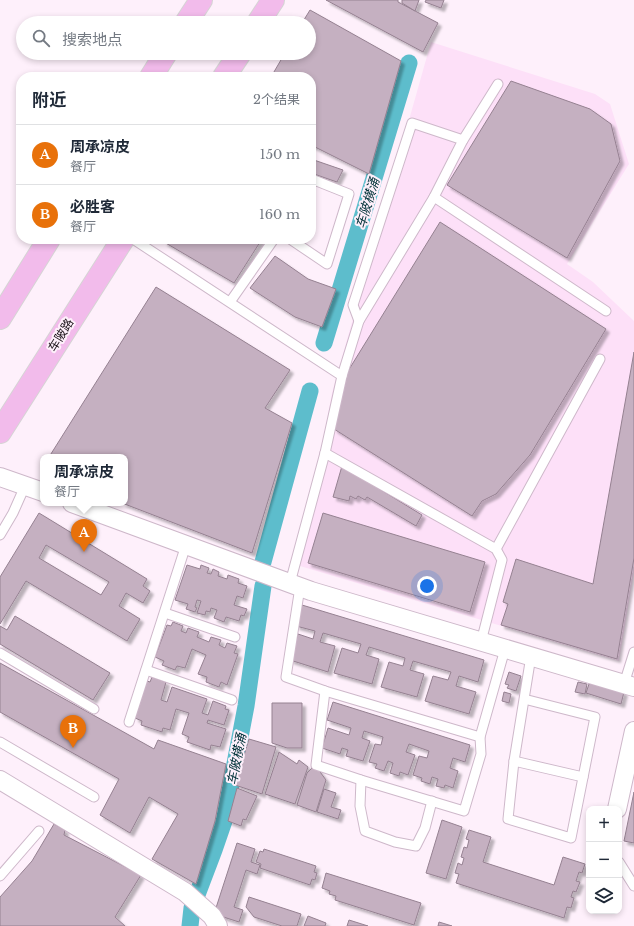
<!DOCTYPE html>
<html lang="zh">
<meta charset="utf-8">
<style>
body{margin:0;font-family:"Libre Baskerville","Noto Sans SC",serif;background:#f2f2f3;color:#1f2937}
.controls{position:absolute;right:12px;bottom:12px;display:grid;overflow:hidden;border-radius:8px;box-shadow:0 2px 6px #0003}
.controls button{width:36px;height:36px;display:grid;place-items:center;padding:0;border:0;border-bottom:1px solid #e0e1e3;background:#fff;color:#1f2937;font:20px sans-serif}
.you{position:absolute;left:427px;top:586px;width:14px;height:14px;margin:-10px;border:3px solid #fff;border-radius:50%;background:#1a73e8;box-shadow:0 0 0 6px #1a73e833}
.badge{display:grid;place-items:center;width:26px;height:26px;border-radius:50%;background:#1a73e8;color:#fff;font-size:13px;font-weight:700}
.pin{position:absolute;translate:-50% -33px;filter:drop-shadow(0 1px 2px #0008)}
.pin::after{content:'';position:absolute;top:21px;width:14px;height:12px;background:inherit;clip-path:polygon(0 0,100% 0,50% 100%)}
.popup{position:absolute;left:40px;top:454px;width:88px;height:52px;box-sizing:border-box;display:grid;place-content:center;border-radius:8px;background:#fff;filter:drop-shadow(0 1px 3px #0005);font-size:13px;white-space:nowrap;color:#747a83}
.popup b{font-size:15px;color:#1f2937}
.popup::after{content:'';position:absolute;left:50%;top:100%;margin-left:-8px;border:8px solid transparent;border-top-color:#fff}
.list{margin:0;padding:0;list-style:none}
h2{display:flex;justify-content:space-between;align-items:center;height:52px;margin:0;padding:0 16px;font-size:17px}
h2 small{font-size:13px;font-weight:400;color:#747a83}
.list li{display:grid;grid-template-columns:26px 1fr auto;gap:12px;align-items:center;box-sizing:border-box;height:60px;padding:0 16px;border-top:1px solid #e0e1e3}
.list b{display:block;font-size:15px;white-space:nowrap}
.list p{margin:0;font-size:13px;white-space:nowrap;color:#747a83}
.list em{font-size:13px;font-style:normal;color:#747a83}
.icon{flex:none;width:22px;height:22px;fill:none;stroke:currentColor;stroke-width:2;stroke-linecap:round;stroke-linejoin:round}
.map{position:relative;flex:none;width:634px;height:926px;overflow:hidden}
.search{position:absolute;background:#fff;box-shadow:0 2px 6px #0003;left:16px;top:16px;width:300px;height:44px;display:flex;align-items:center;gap:10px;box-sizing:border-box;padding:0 14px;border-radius:22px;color:#747a83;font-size:15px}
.panel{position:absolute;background:#fff;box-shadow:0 2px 6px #0003;left:16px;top:72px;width:300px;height:172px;border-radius:16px}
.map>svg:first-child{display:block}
.built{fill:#fde0f8}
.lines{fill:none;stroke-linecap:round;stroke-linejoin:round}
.canal{stroke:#5dbdcc;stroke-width:17}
.building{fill:#c5b0c1;stroke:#958191;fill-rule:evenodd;filter:url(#shadow)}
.lane-casing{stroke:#ceb8ca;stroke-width:11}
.street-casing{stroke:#ceb8ca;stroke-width:20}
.primary-casing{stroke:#d6d4d5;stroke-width:24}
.lane{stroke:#fff;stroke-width:9}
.street{stroke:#fff;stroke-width:18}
.primary{stroke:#f2bbeb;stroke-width:22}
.labels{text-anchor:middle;stroke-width:4;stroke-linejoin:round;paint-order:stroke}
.street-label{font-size:12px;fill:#1a1218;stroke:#fef0fb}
.water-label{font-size:13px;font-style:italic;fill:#013238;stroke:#fef0fb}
</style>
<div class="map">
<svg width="634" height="926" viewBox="0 0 634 926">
<defs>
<filter id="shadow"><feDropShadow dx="3.5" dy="3.5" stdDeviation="1" flood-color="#0004"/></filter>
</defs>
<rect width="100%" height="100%" fill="#fef0fb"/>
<path class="built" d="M431 42 595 94 610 104 629 164 567 264 593 282 634 321V572L619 661 300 566 332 393Z"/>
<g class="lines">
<g class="canal">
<path d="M324 343 409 63"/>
<path d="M263 562 310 391"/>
<path d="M190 926 192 908 214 850 224 821 246 706 263 586"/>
</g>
</g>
<g class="building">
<path d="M326 0H398V2L438 23 423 52Z"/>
<path d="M402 0H419L415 11 402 3Z"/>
<path d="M426 0H444L441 8 425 2Z"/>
<path d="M310 10 401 61 369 174 311 145V77H271L285 53H309V23H302Z"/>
<path d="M511 81 590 109 611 124 620 161 567 258 447 185Z"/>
<path d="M311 159 343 170 337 182 311 173Z"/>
<path d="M440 222 606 329 530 455 496 494 482 501 472 516 334 429 348 371Z"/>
<path d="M166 239H262L234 283 164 242Z"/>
<path d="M275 256 308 279 336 289 322 327 295 317 250 288Z"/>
<path d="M156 287 290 370 265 408 292 423 252 553 122 503H125V457H49Z"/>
<path d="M634 352V558L617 659 501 625 508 604 503 602 516 559 593 584Z"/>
<path d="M342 466 422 515 416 526 367 497 365 500 358 496 356 499 350 496 349 501 333 497Z"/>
<path d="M39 513 147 579 143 586 150 591 143 603 126 593 119 606 140 619 127 641 26 581 0 624V577ZM46 545 109 582 101 595 39 558Z"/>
<path d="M323 513 485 562 470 612 308 563Z"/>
<path d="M187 565 200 569 201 565 209 568 207 573 211 574 213 569 219 572 218 576 227 579 228 575 239 579 238 583 247 586 243 598 237 596 234 605 247 609 244 616 241 615 239 621 226 617 224 622 214 618 217 610 211 608 210 612 206 611 205 615 197 613 201 601 197 600 195 607 197 608 195 612 186 609 188 604 175 600Z"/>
<path d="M302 605 484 660 478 682 459 676 456 686 476 692 469 714 425 701 433 676 448 680 451 672 413 661 410 670 424 674 417 697 381 687 389 662 403 666 405 658 369 647 366 655 379 659 372 684 334 673 342 648 358 653 361 644 323 633 320 642 335 646 328 672 290 660 298 634 313 639 315 631 296 626Z"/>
<path d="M15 616 110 673 93 700 0 644V626L7 630Z"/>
<path d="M173 622 183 626 181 631 186 633 188 628 199 632 197 637 209 642 211 637 221 640 219 645 225 648 227 643 237 646 234 653 238 654 227 685 221 682 219 687 206 682 207 677 198 674 206 655 192 649 185 668 177 666 175 670 162 665 164 661 155 657 167 625 171 626Z"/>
<path d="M0 663 154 749 158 740 226 764 215 821 196 884 152 859 178 814 149 797 130 833 100 815 119 779 0 712Z"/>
<path d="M509 672 521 676 516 691 507 688 509 685 505 684Z"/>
<path d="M152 677 166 682 161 700 167 702 172 687 207 699 202 713 208 715 213 701 226 706 225 709 229 710 224 725 208 720 207 723 226 729 220 747 211 745 210 750 187 742 189 737 182 734 189 713 176 709 170 730 163 728 162 732 141 725 142 721 135 718 147 681 150 682Z"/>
<path d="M590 681 624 692 621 704 586 693Z"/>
<path d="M578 682 587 684 585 694 575 692Z"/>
<path d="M504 692 511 694 509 703 502 701Z"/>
<path d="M333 702 470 745 465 762 453 758 450 768 458 771 453 788 445 785 444 788 436 786 438 779 432 777 430 784 421 781 422 778 413 775 419 756 427 758 429 751 409 744 406 752 415 755 408 775 400 772 399 776 390 773 393 763 388 761 384 771 375 768 377 764 369 762 375 744 381 745 383 737 364 731 362 738 370 741 363 761 346 756 348 750 342 748 340 754 322 748 328 728 349 735 351 728 327 720Z"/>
<path d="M272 703H302V748H287L272 743Z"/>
<path d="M249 739 276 747 262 794 235 785Z"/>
<path d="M279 752 297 764 299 760 308 767 295 804 265 794Z"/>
<path d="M315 765 326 780 316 812 297 805 307 773Z"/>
<path d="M237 788 257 796 246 820 243 819 241 826 228 821Z"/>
<path d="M324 789 336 793 331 807 341 810 338 819 317 812Z"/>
<path d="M634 792V843L624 841Z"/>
<path d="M442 820 462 827 446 879 426 873Z"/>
<path d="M54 824 65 830 64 835 141 875 115 917 125 926H0V897L32 861Z"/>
<path d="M469 830 491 837 483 862 554 885 563 857 585 864 582 873 579 872 576 881 580 882 576 892 573 891 571 897 574 898 571 908 567 907 564 918 456 883 459 874 455 873 458 863 462 865 464 858 461 857 464 847 467 848 469 840 466 839Z"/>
<path d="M237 843 255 849 251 862 260 865 257 874 246 870 234 907 243 910 239 922 214 914Z"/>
<path d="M264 849 316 866 314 872 317 873 315 880 312 879 310 885 260 868 261 864 256 862 260 851 263 852Z"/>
<path d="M326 873 421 903 414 925 335 900 336 896 329 894 330 891 322 888Z"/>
<path d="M249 897 301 914 297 926H282L254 917 246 907Z"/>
<path d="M308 916 326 923 325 926H304Z"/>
<path d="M349 920 368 926H347Z"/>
<path d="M439 922 452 926H438Z"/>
</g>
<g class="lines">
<g class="lane-casing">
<g id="lane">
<path d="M434 197 463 140"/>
<path d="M133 239 342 376 325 453 290 583"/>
<path d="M290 239 327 264 349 194 314 180 311 185"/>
<path d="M230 302 274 239"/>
<path d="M359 321 353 305 412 123 463 140 498 84"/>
<path d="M342 376 359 321 434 197 606 311"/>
<path d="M325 453 496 549 502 560 481 642"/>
<path d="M0 535 13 513 25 486"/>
<path d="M496 549 600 359"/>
<path d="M300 587 286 677 325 691 480 737"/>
<path d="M165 613 235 637"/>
<path d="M0 653 94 709"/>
<path d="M146 670 232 700"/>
<path d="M624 684 634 652"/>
<path d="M325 691 316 765 361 780 464 811 481 754 480 737 505 649"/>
<path d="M524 699 595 717 571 838 508 819 514 761 531 656"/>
<path d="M129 722 186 545"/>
<path d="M0 742 94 797"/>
<path d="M514 761 583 777"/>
<path d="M361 780 360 806 365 831 395 842 416 846 425 828 432 801"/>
<path d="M619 862 634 886"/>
<path d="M0 876 39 831"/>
</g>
</g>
<g class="street-casing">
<g id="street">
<path d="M0 477 43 492"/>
<path d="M72 503 311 591 634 687"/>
<path d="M0 780 185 892 212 916 218 926"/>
<path d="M617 809 634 731"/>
</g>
</g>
<g class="primary-casing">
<g id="primary">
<path d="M186 23 201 0"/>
<path d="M258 23 273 0"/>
<path d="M151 77 166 53"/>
<path d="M224 77 240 53"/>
<path d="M0 318 49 239"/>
<path d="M0 432 123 239"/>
</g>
</g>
<use href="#lane" class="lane"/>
<use href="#street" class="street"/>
<use href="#primary" class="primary"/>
</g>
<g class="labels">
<g class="street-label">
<text transform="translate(61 335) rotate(-58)" y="4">车陂路</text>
</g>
<g class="water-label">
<text transform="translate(367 203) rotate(-73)" y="5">车陂横涌</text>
<text transform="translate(236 759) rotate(-79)" y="5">车陂横涌</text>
</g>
</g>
</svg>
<div class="controls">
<button>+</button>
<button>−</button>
<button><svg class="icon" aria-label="layers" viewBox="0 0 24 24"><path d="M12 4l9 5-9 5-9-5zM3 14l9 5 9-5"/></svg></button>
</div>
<div class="you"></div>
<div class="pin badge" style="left:84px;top:552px;background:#e8710a">A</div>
<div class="popup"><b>周承凉皮</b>餐厅</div>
<div class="pin badge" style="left:73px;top:748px;background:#e8710a">B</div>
<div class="search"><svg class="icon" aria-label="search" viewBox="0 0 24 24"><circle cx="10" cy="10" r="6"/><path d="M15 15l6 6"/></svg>搜索地点</div>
<section class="panel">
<h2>附近<small>2个结果</small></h2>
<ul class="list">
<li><span class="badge" style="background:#e8710a">A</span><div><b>周承凉皮</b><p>餐厅</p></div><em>150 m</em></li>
<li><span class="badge" style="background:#e8710a">B</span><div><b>必胜客</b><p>餐厅</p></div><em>160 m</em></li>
</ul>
</section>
</div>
